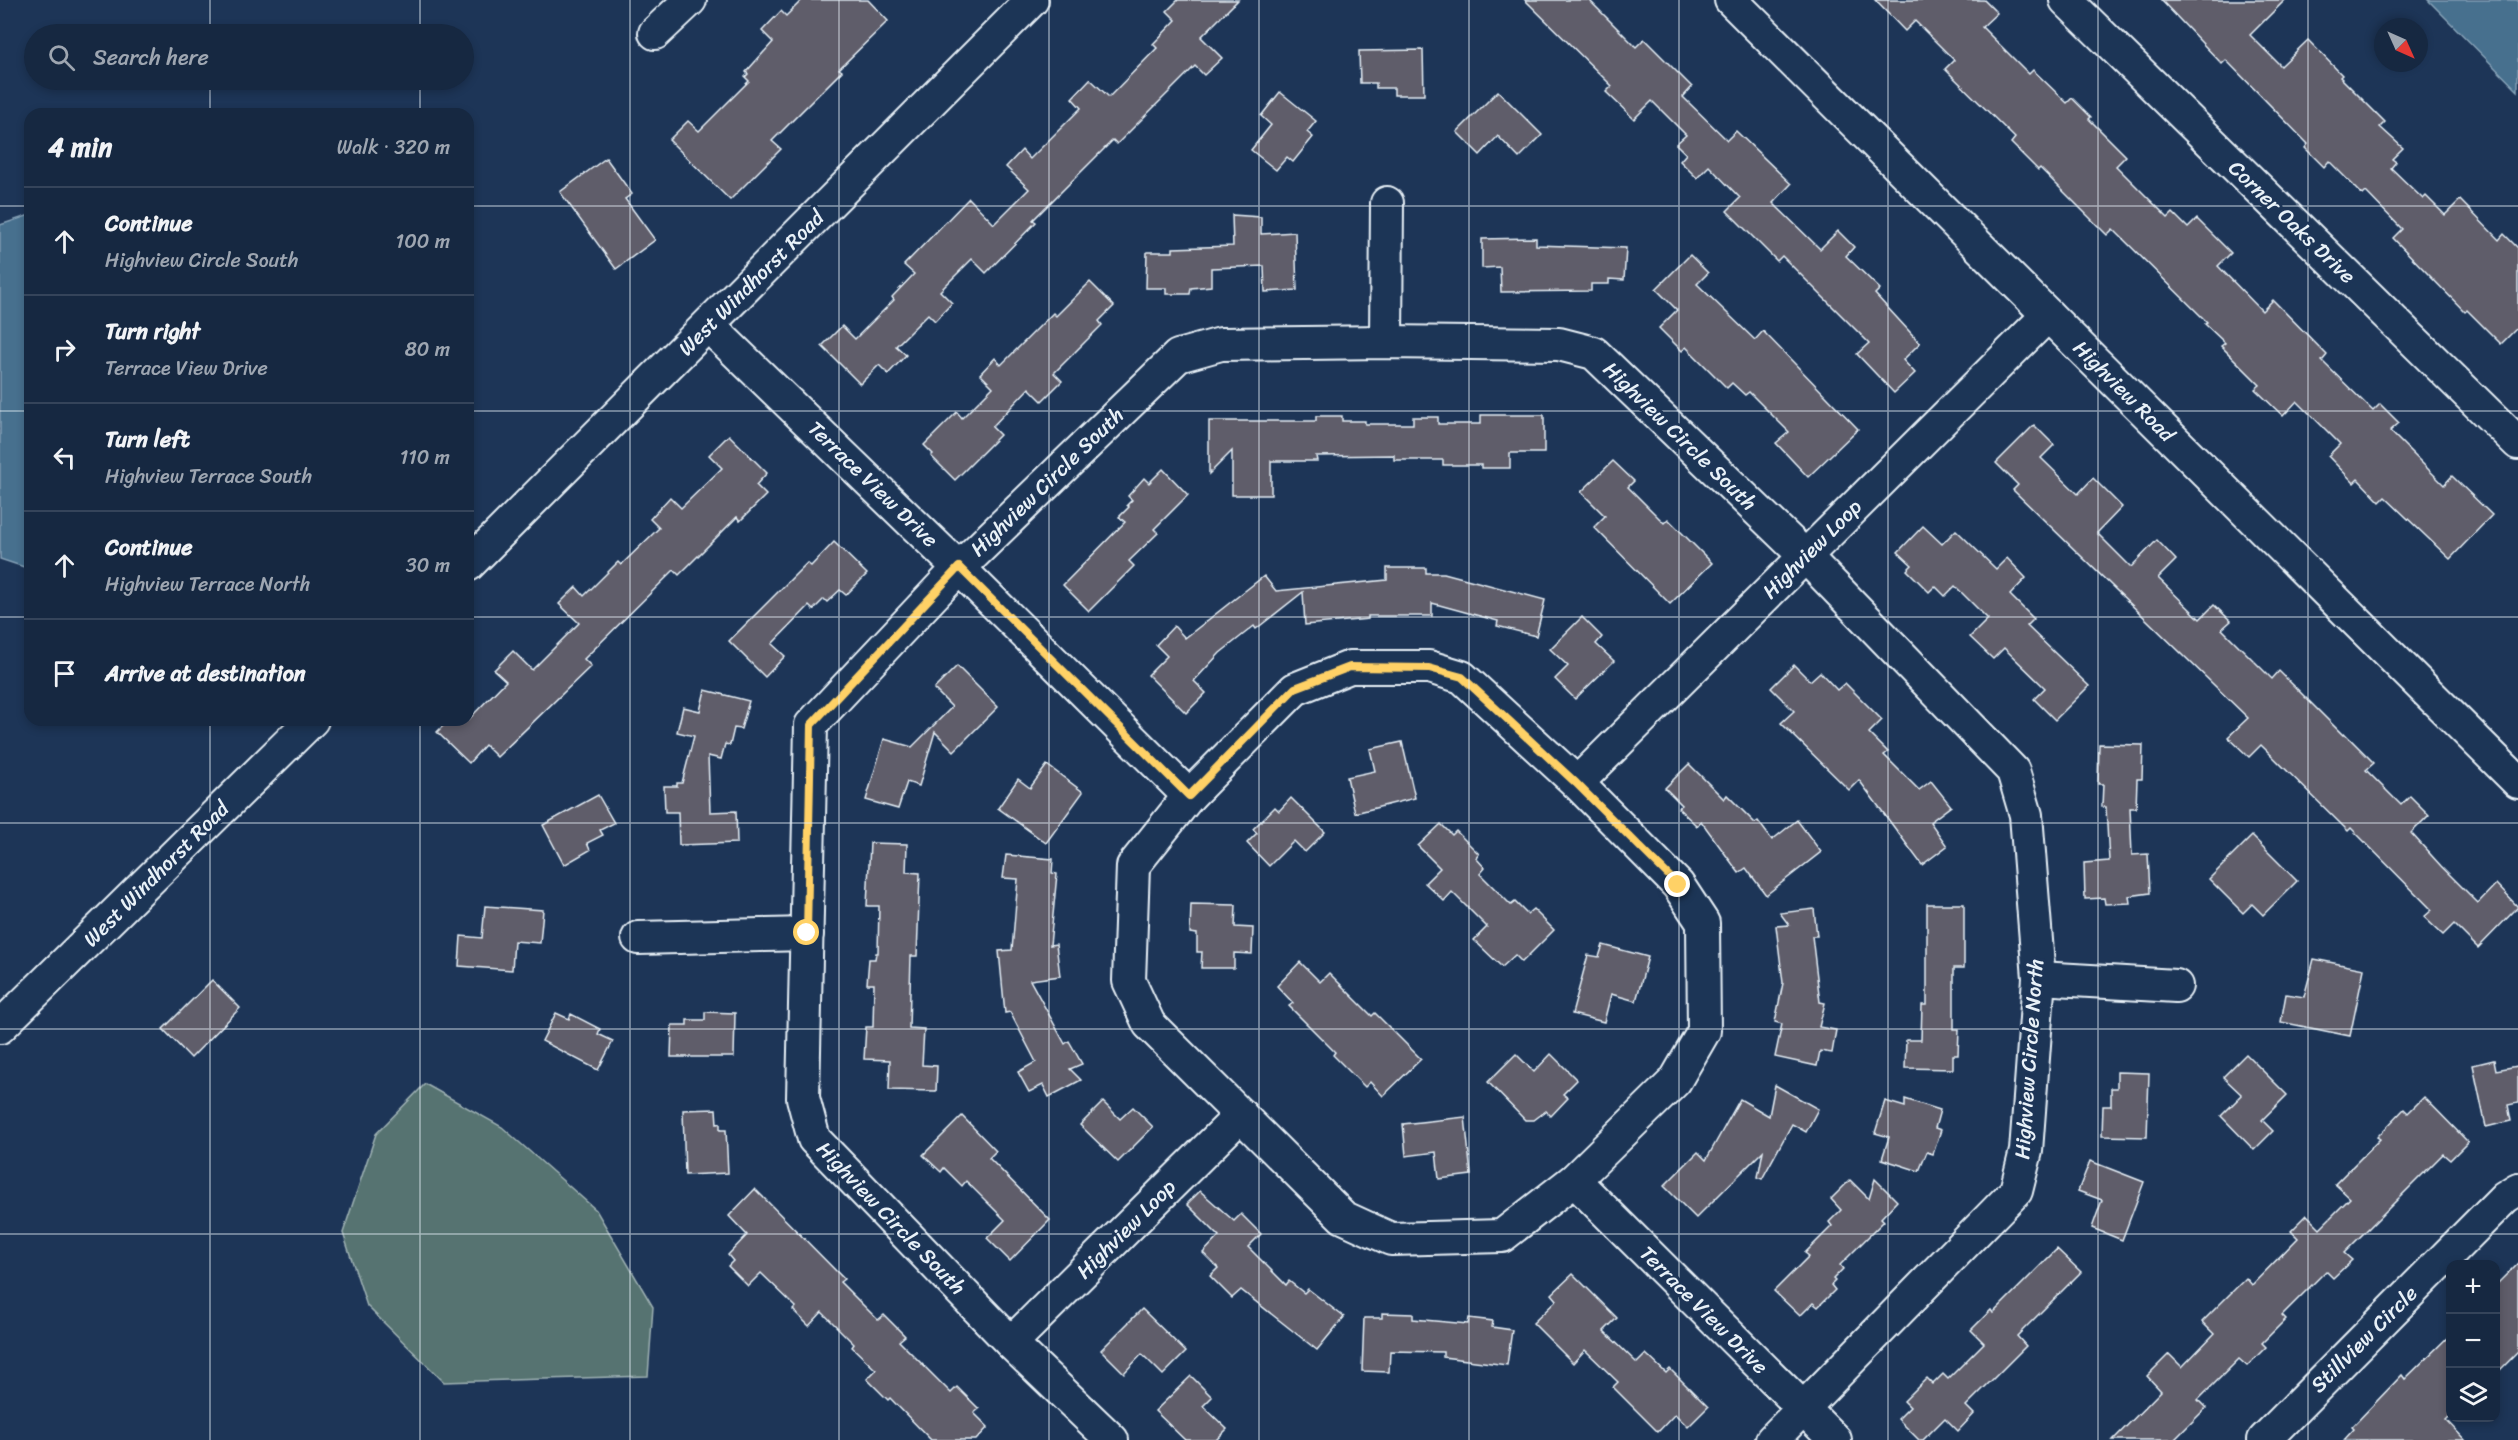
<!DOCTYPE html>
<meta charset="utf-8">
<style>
body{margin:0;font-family:Sriracha,sans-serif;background:#23344c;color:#f1f3f6}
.controls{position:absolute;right:18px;bottom:18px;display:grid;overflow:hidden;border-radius:12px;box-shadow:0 3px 9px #0003}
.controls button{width:54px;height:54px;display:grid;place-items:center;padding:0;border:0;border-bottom:2px solid #35445a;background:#162841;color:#f1f3f6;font:30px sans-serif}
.compass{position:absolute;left:2374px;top:18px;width:54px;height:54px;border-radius:50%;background:#162841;box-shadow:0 3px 9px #0003;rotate:135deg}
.stop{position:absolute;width:18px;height:18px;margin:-14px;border:4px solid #ffd166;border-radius:50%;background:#fff}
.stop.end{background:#ffd166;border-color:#fff;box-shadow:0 2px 6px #0008}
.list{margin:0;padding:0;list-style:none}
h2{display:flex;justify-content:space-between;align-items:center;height:78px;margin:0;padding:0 24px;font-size:26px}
h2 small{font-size:20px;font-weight:400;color:#9ea6b1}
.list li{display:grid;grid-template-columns:39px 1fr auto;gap:18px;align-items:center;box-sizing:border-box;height:108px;padding:0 24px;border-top:2px solid #35445a}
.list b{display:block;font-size:22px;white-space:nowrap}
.list p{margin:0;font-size:20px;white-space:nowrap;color:#9ea6b1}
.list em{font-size:20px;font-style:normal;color:#9ea6b1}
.icon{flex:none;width:33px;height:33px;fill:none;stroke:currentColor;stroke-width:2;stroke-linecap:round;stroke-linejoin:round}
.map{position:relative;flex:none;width:2518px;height:1440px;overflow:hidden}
.search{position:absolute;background:#162841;box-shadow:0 3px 9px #0003;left:24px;top:24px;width:450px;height:66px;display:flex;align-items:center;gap:15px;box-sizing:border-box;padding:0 21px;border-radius:33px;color:#9ea6b1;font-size:22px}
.panel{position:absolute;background:#162841;box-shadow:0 3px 9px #0003;left:24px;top:108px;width:450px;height:618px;border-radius:18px}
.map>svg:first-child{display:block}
.green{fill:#567371;stroke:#9fb2b4;stroke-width:1.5}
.water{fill:#466f8e;stroke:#87a3b8;stroke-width:1.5}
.building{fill:#5f5d6b;stroke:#e8f1f8;stroke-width:1.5}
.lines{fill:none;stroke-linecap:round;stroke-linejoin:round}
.minor-casing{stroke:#e8f1f8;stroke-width:36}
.minor{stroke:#1d3557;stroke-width:32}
.route{stroke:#ffd166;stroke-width:8}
.grid{fill:none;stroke:#e8f1f8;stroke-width:1.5;stroke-opacity:0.55}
.labels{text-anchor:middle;stroke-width:6;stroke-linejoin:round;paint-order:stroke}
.street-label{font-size:21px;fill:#e8f1f8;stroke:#1d3557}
</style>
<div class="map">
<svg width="2518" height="1440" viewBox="0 0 2518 1440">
<rect width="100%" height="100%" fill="#1d3557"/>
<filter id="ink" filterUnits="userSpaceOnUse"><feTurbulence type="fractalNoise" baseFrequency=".0167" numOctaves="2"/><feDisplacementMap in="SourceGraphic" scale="12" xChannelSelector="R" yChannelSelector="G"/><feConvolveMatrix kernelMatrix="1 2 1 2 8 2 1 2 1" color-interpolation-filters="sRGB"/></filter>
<g filter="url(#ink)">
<path class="green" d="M425 1084 502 1127 596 1210 653 1307 648 1376 444 1382 367 1306 343 1233 376 1134Z"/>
<g class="water">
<path d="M2428 0H2518V91Z"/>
<path d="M30 215V569L0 559V225Z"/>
</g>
<g class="building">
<path d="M802 0H868L888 21 839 69 842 71 772 141 781 149 730 200 669 140 688 121 699 131 749 81 745 77 748 74 746 72 773 42 762 31 781 11 786 16Z"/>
<path d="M1178 0H1238L1201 37 1222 58 1204 75 1195 66 1117 144 1113 140 1033 220 1036 222 986 273 972 259 940 291 952 303 935 321 928 314 896 346 906 355 888 374 879 365 860 384 822 346 842 326 855 339 894 300 892 297 914 274 904 265 969 198 994 224 1029 189 1006 167 1022 150 1030 159 1081 108 1072 98 1090 79 1109 97 1157 48 1153 44 1176 20 1167 11Z"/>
<path d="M1525 0H1589L1636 47 1644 39 1692 87 1683 97 1727 140 1736 131 1791 184 1773 203 1820 249 1838 231 1854 247 1846 256 1880 289 1875 294 1920 343 1903 360 1915 373 1894 393 1857 354 1869 343 1782 256 1777 261 1727 211 1740 198 1709 166 1697 178 1680 161 1686 154 1676 144 1686 135 1652 101 1634 119 1606 92 1612 86Z"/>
<path d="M1875 0H1984L1997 13 1982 27 2029 74 2033 70 2067 103 2072 98 2091 117 2089 119 2126 156 2116 166 2168 218 2173 213 2188 228 2197 219 2231 253 2218 266 2262 311 2273 300 2327 355 2322 361 2373 411 2380 404 2399 423 2390 431 2444 485 2452 476 2492 515 2450 559 2385 497 2380 502 2358 479 2354 483 2328 456 2340 444 2297 401 2283 416 2255 389 2260 385 2221 346 2225 343 2205 324 2207 322 2113 229 2107 235 2040 168 2038 170 2011 143 2015 138 1945 69 1954 60 1915 21 1905 31Z"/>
<path d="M2161 0H2285L2250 35 2281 66 2308 40 2342 75 2340 77 2385 122 2380 127 2403 148 2392 159 2396 162 2391 168 2423 199 2426 196 2445 215 2460 200 2499 240 2504 234 2518 248V327L2501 344 2467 310 2465 312 2393 238 2402 229 2366 192 2363 195 2329 161 2324 167 2305 148 2308 144 2226 60 2222 64Z"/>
<path d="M1423 50 1424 95H1394V88H1376V83H1360L1359 51Z"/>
<path d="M1498 91 1542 135 1519 158 1498 136 1480 155 1457 132Z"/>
<path d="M1280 92 1316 121 1307 132 1313 137 1293 162 1287 157 1276 170 1251 150 1271 125 1261 116Z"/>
<path d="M606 158 632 194 625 199 655 240 616 269 560 192Z"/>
<path d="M1232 215 1261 217V234L1295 232 1297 290 1265 292 1264 266 1211 268V286L1191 288 1190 294H1166V288H1146L1147 252H1173V248L1233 246Z"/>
<path d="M1536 238V245L1626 248 1624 280 1609 279V284H1591V291L1501 292 1500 267 1482 268V239Z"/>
<path d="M1690 255 1708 273 1697 284 1755 340 1763 331 1858 429 1808 477 1776 443 1789 432 1749 392 1745 395 1732 383 1727 388 1686 347 1682 351 1659 328 1677 310 1656 289Z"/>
<path d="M1090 282 1114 306 1099 321 1102 325 1054 373 1062 381 1042 401 1029 388 992 427 1000 435 955 480 931 456 933 454 924 445 957 412 962 418 993 387 980 374 995 358 1001 365 1053 313 1056 316Z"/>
<path d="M1481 415H1544V453H1510V468H1481V465H1443V460H1394V455L1316 456 1317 461H1271V495H1232V451L1209 474V421H1316V416H1342V421H1365V424H1413V417H1438V424H1481Z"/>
<path d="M2034 425 2054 445 2041 458 2078 494 2093 478 2122 507 2097 533 2131 567 2157 540 2176 560 2158 578 2200 619 2214 605 2231 621 2222 629 2272 679 2279 671 2343 735 2345 734 2374 763 2366 770 2401 805 2410 796 2429 815 2411 833 2441 866 2478 903 2496 884 2518 907 2478 948 2454 924 2443 935 2424 917 2432 910 2351 828 2348 831 2261 745 2249 757 2228 737 2248 718 2013 490 2018 485 1996 463Z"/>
<path d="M729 435 767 473 756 485 766 495 740 521 737 517 679 575 674 570 584 659 591 666 497 757 485 745 469 763 437 732 449 720H468L506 681 494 670 513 651 532 670 579 623 559 604 576 587 584 596 618 562 621 565 659 528 650 519 670 497 681 508 722 468 709 455Z"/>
<path d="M1613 461 1634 481 1628 487 1664 523 1668 519 1712 563 1670 604 1594 527 1605 516 1581 492Z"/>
<path d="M1163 469 1188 495 1154 529 1158 533 1129 561 1134 566 1089 611 1063 585 1125 522 1119 517 1129 507 1127 505 1132 500 1128 496 1144 478 1149 483Z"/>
<path d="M1923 526 1942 544 1956 530 1996 569 2007 558 2026 578 2010 595 2034 619 2027 626 2089 686 2055 720 2034 699 2045 688 2004 648 1993 659 1970 637 1988 619 1955 586 1945 596 1935 586 1929 592 1907 570 1912 565 1898 552Z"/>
<path d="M834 542 867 574 846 595 840 590 827 602 824 599 813 610 809 606 772 644 785 656 765 677 729 641 807 563 811 566Z"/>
<path d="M1387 568H1426V573H1444L1545 600 1536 636 1497 626 1498 621 1432 603V616H1368V619L1305 625 1303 592 1256 629 1254 626 1220 653 1194 681 1206 693 1186 713 1148 675 1167 656 1156 645 1174 626 1185 638 1264 576 1276 591 1387 580Z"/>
<path d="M1582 617 1602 637 1596 644 1614 661 1575 699 1555 679 1568 666 1550 649Z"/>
<path d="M1794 665 1810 681 1820 672 1837 690 1845 683 1882 720 1869 733 1888 752 1884 755 1919 790 1931 781 1951 806 1930 822 1947 846 1922 865 1859 780 1849 790 1781 723 1794 711 1771 688Z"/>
<path d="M957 666 998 707 954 751 935 732 919 786 907 782 898 809 866 800 884 739 912 747 952 707 934 689Z"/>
<path d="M705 690 749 701 741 729 734 728 730 745 725 744 721 759 708 756 710 812 736 811 737 843 679 845 678 812H665L664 786H677V783H682L694 736 677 732 683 707 700 711Z"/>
<path d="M1402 742 1415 798 1355 813 1347 777 1375 771 1370 749Z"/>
<path d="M2099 744 2143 745 2142 779H2137L2136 808H2130L2132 855 2148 854 2150 893 2129 896 2130 903 2105 904 2104 898 2085 899 2084 863 2109 861 2106 807H2102L2103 784H2098Z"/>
<path d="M1689 764 1724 799 1727 795 1755 823 1758 821 1772 840 1797 820 1821 852 1766 895 1746 868 1739 873 1701 821 1697 826 1678 808 1682 805 1665 788Z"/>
<path d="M1047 765 1083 792 1046 843 998 808 1018 779 1030 788Z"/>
<path d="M598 795 614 823 600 830 603 835 587 843 590 850 564 865 543 825Z"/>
<path d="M1291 798 1325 832 1305 852 1294 841 1269 866 1247 843 1257 833 1253 829 1275 807 1279 811Z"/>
<path d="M1441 824 1452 835 1456 831 1479 854 1476 858 1485 868 1480 874 1511 905 1515 902 1527 914 1533 909 1554 930 1522 962 1515 955 1502 967 1474 940 1487 927 1452 892 1444 901 1425 883 1440 868 1418 846Z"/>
<path d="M2252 836 2297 881 2263 915 2252 904 2243 913 2209 879Z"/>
<path d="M870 843 907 844 906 872 920 873 917 956H911L909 1028 924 1029 922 1065 937 1066 936 1091 889 1090 890 1060 864 1059 866 1027H873L874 984H867L869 959H875L876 953H878L879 906H867Z"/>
<path d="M1006 855 1053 859 1052 873 1057 874 1050 945 1056 944 1060 976 1030 980 1065 1044 1069 1041 1082 1064 1070 1069 1081 1080 1049 1097 1043 1085 1029 1092 1018 1072 1036 1062 1010 1012 1005 1013 999 951 1012 950 1018 879 1003 878Z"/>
<path d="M1191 904 1236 905 1235 927 1253 928 1252 954 1234 953V968H1201L1202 952H1197V934L1190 933Z"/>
<path d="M1927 904H1964V968H1954V1029H1959L1958 1055H1953V1069L1905 1068 1906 1040H1921L1922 1005H1927Z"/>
<path d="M485 906 543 910 540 943 514 941 512 970 459 966 461 936 482 938Z"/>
<path d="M1814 909 1817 936H1812L1820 1002 1825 1003 1819 1027 1836 1030 1832 1053 1820 1051 1817 1066 1775 1057 1782 1024 1775 1022 1783 983 1776 926 1789 925 1780 913Z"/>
<path d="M1603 945 1648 957 1636 1001 1611 994 1604 1022 1572 1014 1588 955 1599 957Z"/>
<path d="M2314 959 2364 969 2350 1036 2281 1022 2286 994 2304 997Z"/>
<path d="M1300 962 1320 982 1329 973 1372 1016 1375 1013 1421 1059 1383 1096 1370 1082 1365 1087 1333 1055 1335 1052 1289 1006 1293 1003 1277 986Z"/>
<path d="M212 980 240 1008 191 1058 163 1029Z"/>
<path d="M705 1012 735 1013 734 1057H671L672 1025H687V1020H705Z"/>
<path d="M556 1013 569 1019 571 1014 600 1029 598 1034 613 1041 598 1070 542 1041Z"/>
<path d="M1516 1054 1534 1072 1551 1054 1577 1080 1563 1094 1568 1098 1551 1116 1546 1111 1534 1120H1525L1488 1082Z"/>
<path d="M2246 1054 2287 1095 2262 1120 2273 1131 2254 1150 2221 1116 2242 1095 2223 1077Z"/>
<path d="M2494 1060 2496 1070 2518 1066V1103L2508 1105 2511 1121 2486 1127 2473 1065Z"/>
<path d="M2117 1072 2149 1073 2147 1137 2102 1136 2103 1106H2111V1088H2117Z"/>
<path d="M1775 1085 1818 1109 1806 1132 1792 1124 1762 1179 1758 1177 1763 1151 1696 1218 1664 1186 1698 1152 1706 1160 1740 1099 1769 1116Z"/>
<path d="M2424 1097 2468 1142 2450 1160 2443 1154 2344 1253 2352 1260 2333 1278 2326 1271 2282 1315 2286 1319 2262 1343 2266 1347 2247 1366 2239 1359 2198 1400 2206 1408 2174 1440H2113L2161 1391 2147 1376 2169 1354 2182 1367 2214 1334 2202 1322 2246 1278 2252 1285 2298 1238 2291 1231 2307 1215 2320 1228 2350 1198 2335 1184 2380 1139 2377 1137 2404 1109 2408 1113Z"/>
<path d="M1905 1099 1940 1110 1935 1128 1941 1130 1933 1154 1927 1152 1919 1171 1882 1159 1889 1137 1875 1133 1885 1101 1905 1107Z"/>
<path d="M1103 1102 1120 1119 1133 1107 1153 1127 1118 1162 1080 1125Z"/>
<path d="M716 1109 717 1124 720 1123V1130H726L728 1173 685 1175 683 1110Z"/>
<path d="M962 1116 996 1151 989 1158 1050 1220 1010 1261 987 1238 1005 1220 966 1181 962 1186 944 1168 941 1172 923 1155Z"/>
<path d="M1465 1117 1471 1175 1439 1179 1436 1152 1406 1156 1403 1124Z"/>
<path d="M2090 1161 2144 1182 2122 1240 2092 1228 2102 1200 2078 1191Z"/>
<path d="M1875 1179 1897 1201 1881 1218 1884 1221 1840 1265 1843 1269 1833 1279 1835 1281 1831 1285 1835 1290 1818 1307 1813 1303 1800 1316 1774 1291 1809 1256 1805 1253 1832 1226 1829 1222 1841 1210 1831 1199 1850 1180 1869 1199Z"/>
<path d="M755 1189 844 1279 840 1282 878 1320 884 1315 905 1336 899 1341 951 1393 957 1387 979 1409 974 1413 988 1427 976 1440H931L890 1398 888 1400 867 1379 876 1370 852 1347 854 1344 822 1312 809 1326 793 1310 796 1307 761 1273 748 1286 728 1266 733 1261 728 1255 747 1235 729 1216Z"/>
<path d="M1200 1191 1234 1221 1241 1214 1261 1234 1248 1247 1286 1285 1289 1281 1304 1293 1308 1289 1344 1317 1317 1350 1241 1290 1232 1298 1210 1276 1218 1268 1203 1253 1219 1236 1187 1204Z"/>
<path d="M2057 1249 2081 1272 2017 1336 2026 1346 1966 1406 1974 1414 1958 1431 1945 1418 1923 1440H1919L1898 1419 1910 1407 1904 1401 1927 1378 1933 1384 1943 1374 1948 1379 1984 1343 1971 1330 1991 1310 1993 1313Z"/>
<path d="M2518 1263V1352L2496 1374V1285Z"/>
<path d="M1573 1274 1617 1318 1604 1331 1637 1363 1646 1354 1666 1373 1670 1369 1708 1407 1688 1427 1675 1414 1658 1432 1613 1387 1618 1382 1585 1350 1573 1363 1533 1323 1557 1300 1552 1294Z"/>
<path d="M1142 1309 1186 1352 1163 1375 1142 1354 1124 1373 1101 1350Z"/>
<path d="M1382 1313 1413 1314V1319L1468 1324 1469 1318 1493 1321 1492 1327 1512 1330 1507 1365 1443 1357V1352L1390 1351 1389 1372 1362 1371 1364 1318H1382Z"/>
<path d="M2451 1334V1415L2446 1420 2465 1440H2344L2354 1429 2352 1427 2402 1375 2405 1379Z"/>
<path d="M1191 1376 1212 1397 1203 1406 1227 1429 1216 1440H1185L1155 1411Z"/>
</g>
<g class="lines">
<g class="minor-casing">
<g id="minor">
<path d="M1731 0 2518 782"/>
<path d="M2066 0 2518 443"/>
<path d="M655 33 690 0"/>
<path d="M709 326 959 568 1189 796"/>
<path d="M1386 342 1387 203"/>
<path d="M468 565 1032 0"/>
<path d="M1350 667H1429L1462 677 1577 783 1678 885 1703 923 1704 1031 1675 1081 1574 1180 1502 1236 1391 1239 1343 1217 1149 1024 1129 981 1133 866 1189 796 1295 689Z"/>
<path d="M1577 783 2048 315"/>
<path d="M638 938 807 934"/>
<path d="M2039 978 2176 986"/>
<path d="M0 1027 312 720"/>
<path d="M1574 1180 1835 1440"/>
<path d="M1011 1343 1241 1115"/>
<path d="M1112 1440 1011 1343 814 1139 803 1098 811 725 959 568 1178 356 1221 344 1386 342 1559 344 1594 353 1805 556 2013 771 2026 815 2039 978 2026 1151 2016 1191 1772 1440"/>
<path d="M2264 1440 2505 1197 2518 1189"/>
</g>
</g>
<use href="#minor" class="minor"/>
</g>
</g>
<g class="lines" filter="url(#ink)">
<path class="route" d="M807 933 811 725 959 567 1189 796 1295 688 1350 667 1429 668 1462 677 1576 783 1678 885"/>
</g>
<path class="grid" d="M210 0V34M420 0V34M630 0V1440M839 0V1440M1049 0V1440M1259 0V1440M1469 0V1440M1679 0V1440M1888 0V1440M2098 0V1440M2308 0V1440M210 80V114M420 80V114M0 206H30M468 206H2518M0 411H30M468 411H2518M0 617H30M468 617H2518M210 720V1440M420 720V1440M0 823H2518M0 1029H2518M0 1234H2518"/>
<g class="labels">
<g class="street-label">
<text transform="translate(2292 222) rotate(44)" y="7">Corner Oaks Drive</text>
<text transform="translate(751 283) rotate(-45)" y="7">West Windhorst Road</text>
<text transform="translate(2124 391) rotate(45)" y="7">Highview Road</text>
<text transform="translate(1680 436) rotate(44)" y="7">Highview Circle South</text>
<text transform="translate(1047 482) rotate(-44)" y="7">Highview Circle South</text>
<text transform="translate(873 484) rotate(44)" y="7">Terrace View Drive</text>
<text transform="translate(1812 549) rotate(-45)" y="7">Highview Loop</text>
<text transform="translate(156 874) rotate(-45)" y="7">West Windhorst Road</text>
<text transform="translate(2029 1059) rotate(-86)" y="7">Highview Circle North</text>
<text transform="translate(891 1218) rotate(46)" y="7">Highview Circle South</text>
<text transform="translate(1126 1229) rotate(-45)" y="7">Highview Loop</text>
<text transform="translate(1704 1310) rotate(45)" y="7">Terrace View Drive</text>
<text transform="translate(2364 1339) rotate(-45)" y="7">Stillview Circle</text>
</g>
</g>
</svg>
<div class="controls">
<button>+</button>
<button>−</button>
<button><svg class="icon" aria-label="layers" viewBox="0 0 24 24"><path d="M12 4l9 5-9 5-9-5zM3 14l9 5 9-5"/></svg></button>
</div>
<svg class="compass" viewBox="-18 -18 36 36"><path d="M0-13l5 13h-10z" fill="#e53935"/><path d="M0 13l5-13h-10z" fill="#9ea6b1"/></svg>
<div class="stop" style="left:807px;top:933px"></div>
<div class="stop end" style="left:1678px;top:885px"></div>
<div class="search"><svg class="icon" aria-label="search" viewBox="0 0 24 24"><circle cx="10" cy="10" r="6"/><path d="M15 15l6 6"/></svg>Search here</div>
<section class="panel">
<h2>4 min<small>Walk · 320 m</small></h2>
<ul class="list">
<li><svg class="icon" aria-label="ahead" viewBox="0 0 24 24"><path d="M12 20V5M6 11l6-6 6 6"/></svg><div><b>Continue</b><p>Highview Circle South</p></div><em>100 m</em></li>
<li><svg class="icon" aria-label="right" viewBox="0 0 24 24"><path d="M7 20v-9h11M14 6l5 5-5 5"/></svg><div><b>Turn right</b><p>Terrace View Drive</p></div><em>80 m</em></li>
<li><svg class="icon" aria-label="left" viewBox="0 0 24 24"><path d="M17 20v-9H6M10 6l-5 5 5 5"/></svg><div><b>Turn left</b><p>Highview Terrace South</p></div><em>110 m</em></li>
<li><svg class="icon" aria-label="ahead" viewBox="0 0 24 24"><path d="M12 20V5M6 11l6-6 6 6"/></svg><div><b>Continue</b><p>Highview Terrace North</p></div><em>30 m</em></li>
<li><svg class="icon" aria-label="arrive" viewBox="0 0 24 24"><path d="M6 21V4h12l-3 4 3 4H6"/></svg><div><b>Arrive at destination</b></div></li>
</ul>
</section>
</div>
